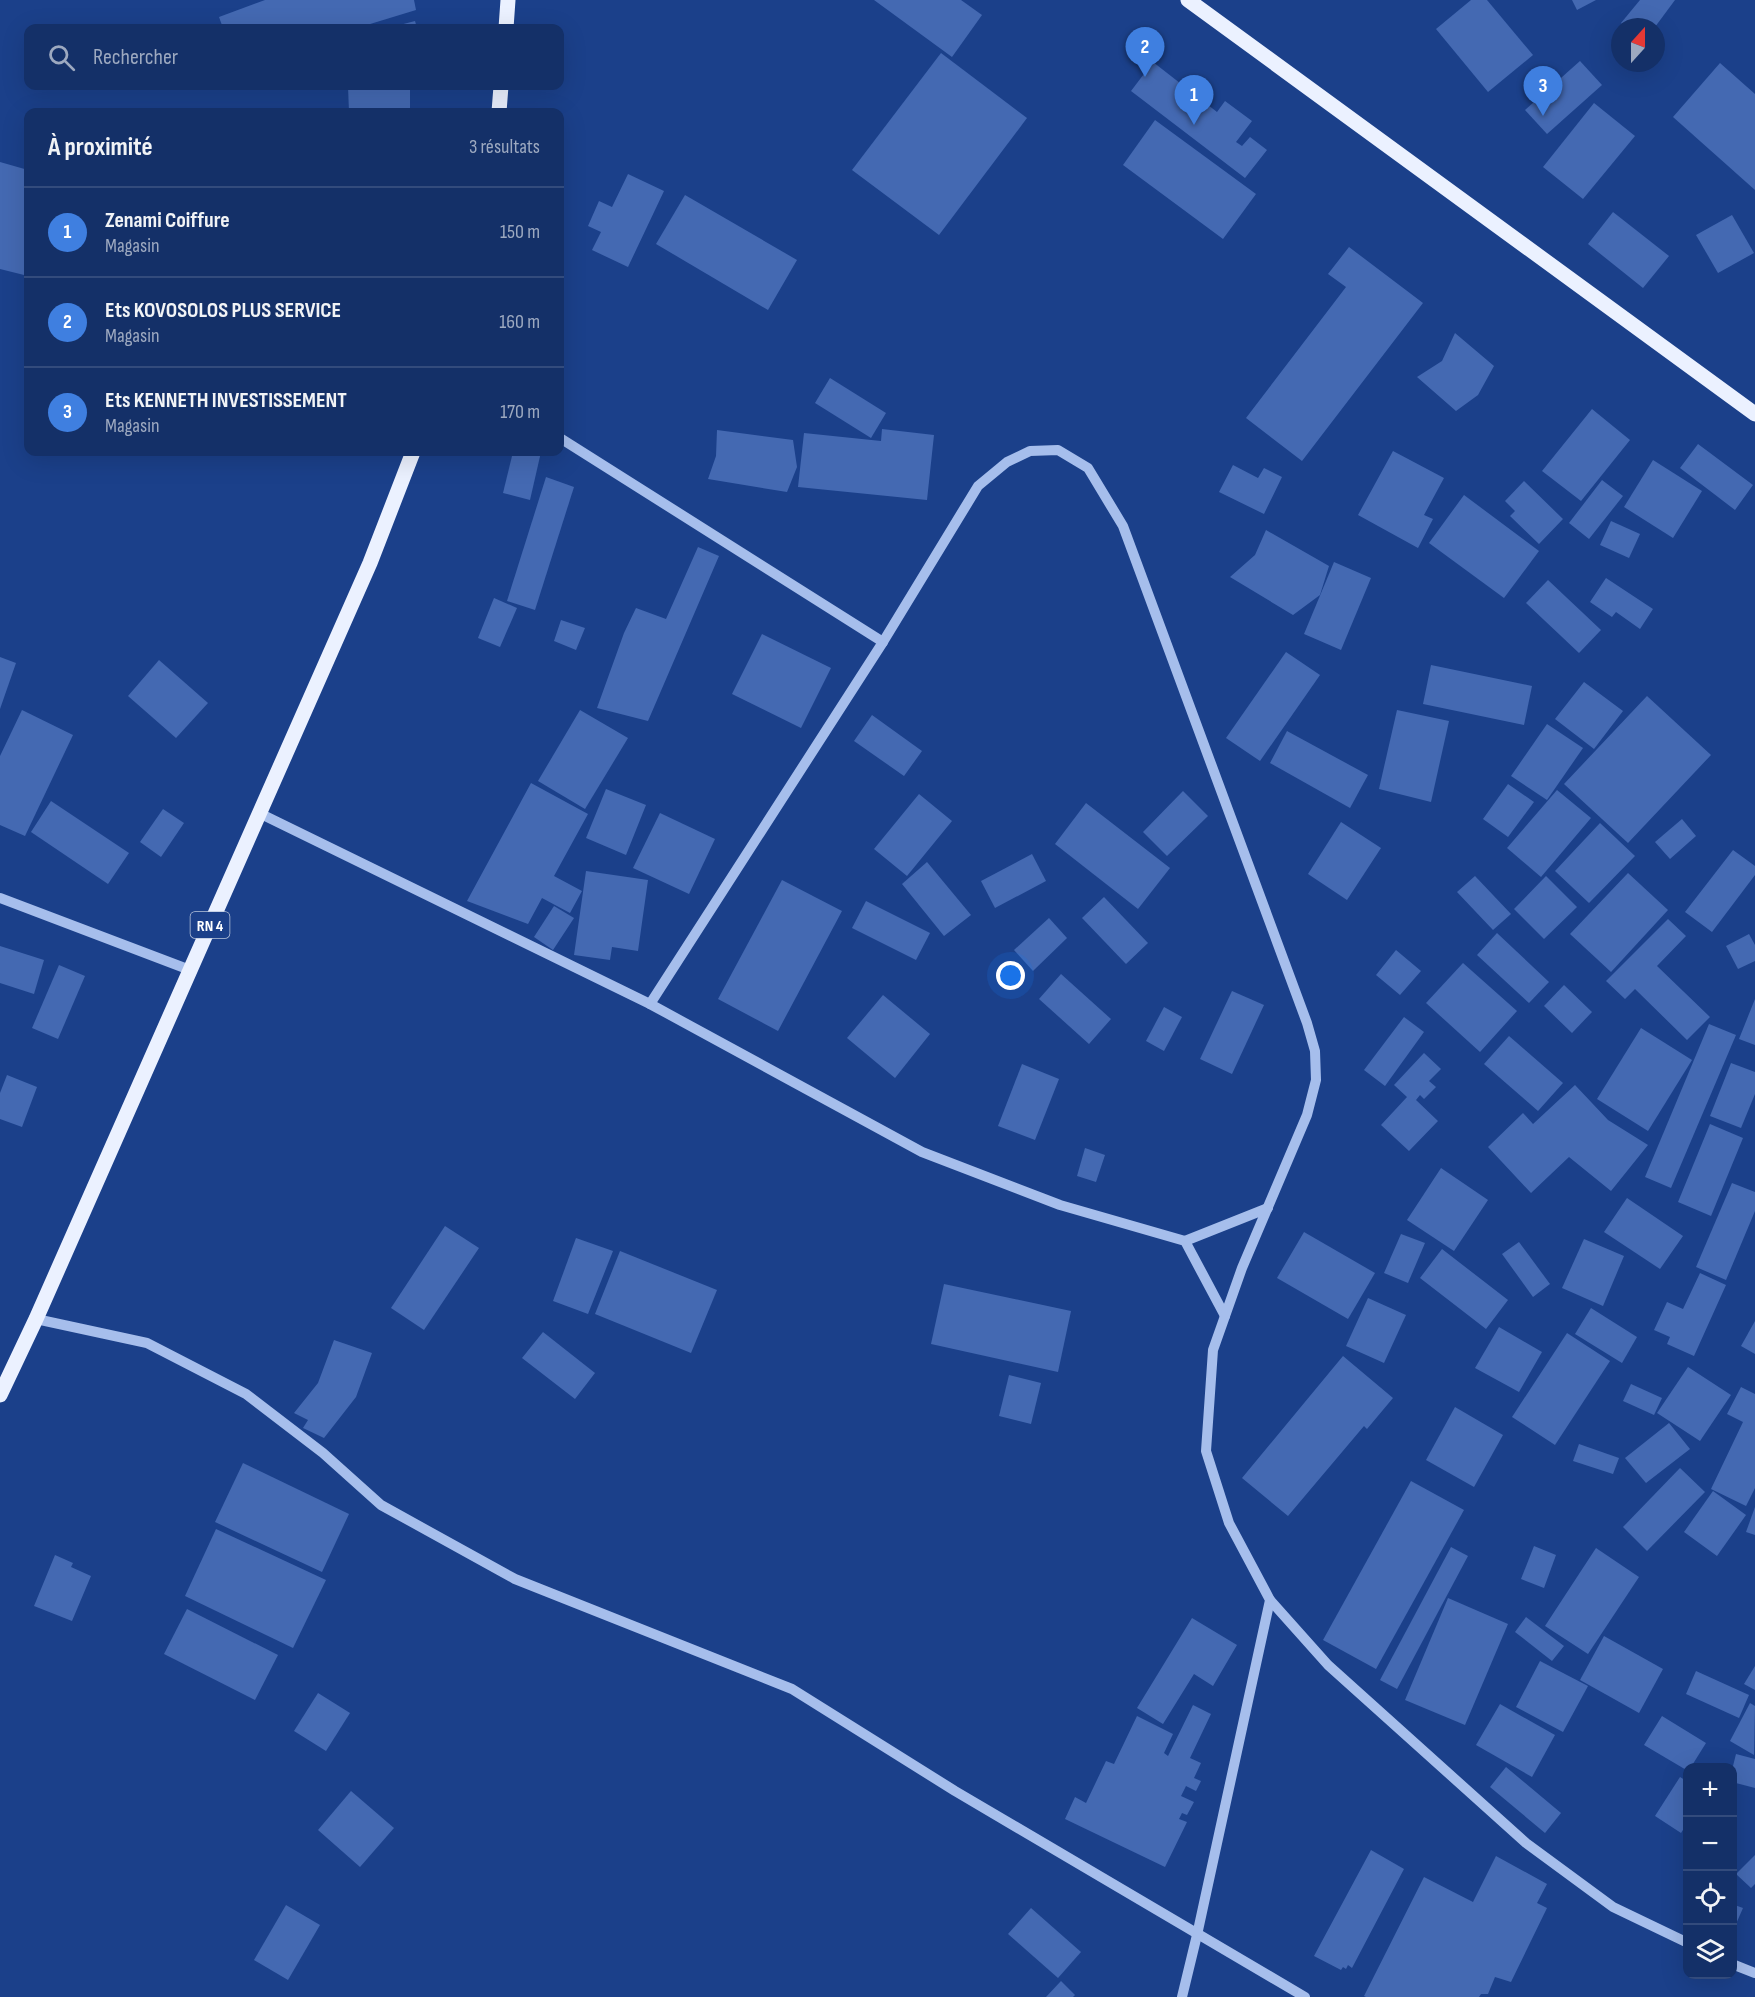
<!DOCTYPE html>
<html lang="fr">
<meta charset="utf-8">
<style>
body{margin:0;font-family:"Sofia Sans Condensed",sans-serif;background:#1d386e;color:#f1f3f6}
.controls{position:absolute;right:18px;bottom:18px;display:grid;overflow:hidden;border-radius:12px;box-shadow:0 6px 24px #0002}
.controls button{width:54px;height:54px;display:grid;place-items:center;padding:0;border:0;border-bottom:2px solid #334b7c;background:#143068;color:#f1f3f6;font:30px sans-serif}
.compass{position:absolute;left:1611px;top:18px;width:54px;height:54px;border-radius:50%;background:#143068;box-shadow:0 6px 24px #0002;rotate:21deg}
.you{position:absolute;left:1011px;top:976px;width:21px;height:21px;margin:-15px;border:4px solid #fff;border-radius:50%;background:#1a73e8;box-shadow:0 0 0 9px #1a73e833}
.badge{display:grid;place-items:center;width:39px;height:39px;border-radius:50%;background:#fde163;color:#fff;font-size:20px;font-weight:700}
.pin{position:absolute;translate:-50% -50px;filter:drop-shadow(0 2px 3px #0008)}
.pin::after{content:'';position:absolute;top:32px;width:21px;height:18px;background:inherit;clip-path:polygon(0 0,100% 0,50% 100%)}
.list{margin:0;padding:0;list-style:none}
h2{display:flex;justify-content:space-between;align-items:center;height:78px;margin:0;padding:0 24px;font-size:26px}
h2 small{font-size:20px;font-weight:400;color:#9da9c0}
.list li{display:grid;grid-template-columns:39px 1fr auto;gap:18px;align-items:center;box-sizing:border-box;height:90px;padding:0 24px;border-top:2px solid #334b7c}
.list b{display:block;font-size:22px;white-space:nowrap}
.list p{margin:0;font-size:20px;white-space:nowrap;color:#9da9c0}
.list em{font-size:20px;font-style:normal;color:#9da9c0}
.icon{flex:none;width:33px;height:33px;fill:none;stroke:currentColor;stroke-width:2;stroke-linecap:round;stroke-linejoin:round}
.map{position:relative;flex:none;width:1755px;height:1997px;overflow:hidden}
.search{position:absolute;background:#143068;box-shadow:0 6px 24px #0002;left:24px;top:24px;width:540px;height:66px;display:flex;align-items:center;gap:15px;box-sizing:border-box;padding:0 21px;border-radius:12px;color:#9da9c0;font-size:22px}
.panel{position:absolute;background:#143068;box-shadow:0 6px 24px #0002;left:24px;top:108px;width:540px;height:348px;border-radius:12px}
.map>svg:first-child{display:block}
.building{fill:#4469b2}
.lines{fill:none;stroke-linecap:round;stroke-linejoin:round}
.minor{stroke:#a6beec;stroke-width:10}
.major{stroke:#ebf1ff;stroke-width:15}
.labels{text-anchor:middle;stroke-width:6;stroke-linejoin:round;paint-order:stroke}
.shield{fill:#1b408a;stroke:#bbc6dc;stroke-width:1.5}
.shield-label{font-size:16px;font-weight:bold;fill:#fff}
</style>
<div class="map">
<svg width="1755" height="1997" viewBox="0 0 1755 1997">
<rect width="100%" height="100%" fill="#1b408a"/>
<g class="building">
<path d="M265 0H414L416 10 357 28H223L219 17Z"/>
<path d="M874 0H961L982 15 952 57Z"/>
<path d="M1471 0H1487L1533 55 1488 92 1436 29Z"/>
<path d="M1572 0H1596L1577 10Z"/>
<path d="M1640 0H1675L1655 27H1625L1621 23Z"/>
<path d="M415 21 417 28H388Z"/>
<path d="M941 53 1027 118 939 235 852 170Z"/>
<path d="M1580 61 1602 85 1547 134 1525 110Z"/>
<path d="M1153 62 1217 112 1225 101 1252 121 1236 142 1242 146 1250 137 1267 150 1245 178 1131 91Z"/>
<path d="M1720 63 1755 94V190L1673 117Z"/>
<path d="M348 86H410V112H349Z"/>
<path d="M1594 103 1635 136 1583 199 1543 167Z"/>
<path d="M1155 120 1256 194 1223 239 1123 165Z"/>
<path d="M0 162 28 170V276L0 269Z"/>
<path d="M628 174 664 191 628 267 592 250 601 232 588 226 599 201 612 207Z"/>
<path d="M685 195 797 260 768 310 656 244Z"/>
<path d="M1613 212 1669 256 1643 288 1588 244Z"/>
<path d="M1732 215 1754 253 1718 273 1696 235Z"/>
<path d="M1349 247 1423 303 1302 461 1246 418 1346 287 1328 274Z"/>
<path d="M1455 333 1494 366 1478 395 1456 411 1417 377 1442 361Z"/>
<path d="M830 378 886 413 871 438 815 403Z"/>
<path d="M1592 409 1630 440 1581 501 1542 471Z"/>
<path d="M882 429 934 435 927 500 798 487 804 433 881 441Z"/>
<path d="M717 430 793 440 797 467 787 492 708 479 716 456Z"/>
<path d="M1698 444 1753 485 1735 510 1680 468Z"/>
<path d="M1393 451 1444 478 1424 515 1433 519 1418 548 1358 515Z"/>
<path d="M513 452H541L530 500 503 493Z"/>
<path d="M1653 460 1702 491 1673 538 1624 507Z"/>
<path d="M1233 465 1258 478 1264 468 1282 477 1264 514 1219 492Z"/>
<path d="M546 477 574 487 535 610 507 601Z"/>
<path d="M1602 480 1623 496 1589 539 1569 523Z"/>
<path d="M1524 481 1563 519 1539 544 1510 516 1515 511 1505 501Z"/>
<path d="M1464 495 1539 551 1504 598 1429 543Z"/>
<path d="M1611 521 1640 534 1629 558 1600 545Z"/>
<path d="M1266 530 1329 566 1320 595 1293 615 1230 577 1255 555Z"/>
<path d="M698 547 719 556 648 721 597 708 624 633 636 608 666 619Z"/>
<path d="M1334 562 1371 578 1341 650 1304 634Z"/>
<path d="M1606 578 1653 609 1640 629 1616 612 1612 617 1590 602Z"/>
<path d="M1548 580 1601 630 1579 653 1526 603Z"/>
<path d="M494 598 517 608 500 647 478 638Z"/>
<path d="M561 620 585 628 576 650 554 641Z"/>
<path d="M762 634 831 668 801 728 732 694Z"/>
<path d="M1286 652 1320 675 1260 761 1226 738Z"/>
<path d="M0 657 16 663 0 709Z"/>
<path d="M159 660 208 703 176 738 128 696Z"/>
<path d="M1431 665 1532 686 1524 725 1423 704Z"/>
<path d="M1584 682 1623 711 1594 749 1555 719Z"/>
<path d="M1647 696 1711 755 1628 843 1564 784Z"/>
<path d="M22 710 73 735 25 836 0 825V756Z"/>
<path d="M580 710 628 738 585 809 538 781Z"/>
<path d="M1397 710 1449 721 1431 802 1379 789Z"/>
<path d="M872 715 922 751 904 776 854 741Z"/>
<path d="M1547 724 1583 748 1547 800 1511 776Z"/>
<path d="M1287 731 1368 775 1350 808 1270 763Z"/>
<path d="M531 783 588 814 554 876 582 891 570 913 542 898 528 924 467 901Z"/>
<path d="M1508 784 1534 802 1508 837 1483 819Z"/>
<path d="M606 789 646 805 626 855 586 838Z"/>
<path d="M1557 790 1591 818 1541 877 1507 848Z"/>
<path d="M1183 791 1208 816 1167 856 1143 832Z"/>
<path d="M919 794 952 821 907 876 874 849Z"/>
<path d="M51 801 129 853 108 884 31 832Z"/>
<path d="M1086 803 1170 868 1138 909 1055 844Z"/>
<path d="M163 809 184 823 161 857 140 842Z"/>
<path d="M660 813 715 839 689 894 633 868Z"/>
<path d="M1682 819 1696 836 1670 859 1655 842Z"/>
<path d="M1341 822 1381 848 1347 900 1308 874Z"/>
<path d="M1600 823 1635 856 1589 903 1555 871Z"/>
<path d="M1733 850 1755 866V875L1712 932 1685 912Z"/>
<path d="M1032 854 1046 881 995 908 981 881Z"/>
<path d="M927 862 971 915 944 936 902 884Z"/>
<path d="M586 871 648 880 638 951 612 947 610 960 574 955Z"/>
<path d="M1628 873 1668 910 1611 972 1570 934Z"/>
<path d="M1475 876 1511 914 1493 930 1457 892Z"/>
<path d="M1546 876 1577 907 1544 939 1514 909Z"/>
<path d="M782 880 842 911 778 1031 718 999Z"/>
<path d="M1104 897 1148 943 1126 964 1082 918Z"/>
<path d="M866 901 930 933 916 960 852 928Z"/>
<path d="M554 906 574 918 553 950 534 937Z"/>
<path d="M1049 918 1067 938 1033 971 1014 950Z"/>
<path d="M1668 919 1686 936 1657 966 1710 1017 1687 1040 1635 989 1625 999 1606 981Z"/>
<path d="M1497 933 1549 982 1529 1003 1477 955Z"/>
<path d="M1749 934 1755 945V961L1738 969 1726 946Z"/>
<path d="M0 946 44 960 34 994 0 983Z"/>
<path d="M1396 950 1421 971 1400 995 1376 975Z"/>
<path d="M1463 963 1517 1011 1480 1052 1426 1003Z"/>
<path d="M59 965 85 976 58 1039 32 1028Z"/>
<path d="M1061 974 1111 1019 1089 1044 1039 999Z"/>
<path d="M1564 985 1592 1012 1572 1033 1544 1006Z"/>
<path d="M1232 991 1264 1005 1232 1074 1200 1059Z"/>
<path d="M883 995 930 1034 895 1078 847 1038Z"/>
<path d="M1755 999V1045L1739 1039Z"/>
<path d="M1164 1007 1182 1017 1164 1051 1146 1041Z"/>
<path d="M1404 1017 1424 1032 1385 1086 1364 1070Z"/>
<path d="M1709 1024 1736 1035 1671 1188 1645 1177Z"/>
<path d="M1641 1028 1692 1060 1648 1131 1597 1099Z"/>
<path d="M1509 1036 1563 1083 1538 1111 1484 1064Z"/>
<path d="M1424 1053 1441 1069 1429 1081 1436 1087 1424 1099 1420 1095 1416 1100 1438 1121 1409 1151 1381 1125 1407 1097 1394 1085Z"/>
<path d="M1731 1063 1755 1072V1094L1741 1128 1710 1116Z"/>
<path d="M1022 1064 1059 1079 1035 1140 998 1126Z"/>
<path d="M7 1075 37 1087 22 1127 0 1119V1093Z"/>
<path d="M1575 1085 1608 1120 1648 1145 1611 1191 1569 1157 1531 1193 1488 1147 1523 1113 1533 1124Z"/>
<path d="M1710 1124 1743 1138 1711 1216 1678 1202Z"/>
<path d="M1085 1148 1105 1155 1096 1182 1077 1176Z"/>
<path d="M1441 1168 1488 1200 1454 1251 1407 1220Z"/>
<path d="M1732 1183 1755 1192V1211L1726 1280 1696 1267Z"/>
<path d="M1627 1198 1683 1236 1660 1269 1604 1232Z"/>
<path d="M445 1226 479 1248 424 1330 391 1308Z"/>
<path d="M1304 1232 1375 1273 1348 1319 1277 1278Z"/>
<path d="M1401 1234 1425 1243 1408 1283 1384 1273Z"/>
<path d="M576 1238 613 1251 588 1314 553 1301Z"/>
<path d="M1584 1239 1624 1256 1603 1306 1562 1288Z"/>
<path d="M1519 1242 1550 1284 1533 1297 1502 1254Z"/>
<path d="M1442 1249 1508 1300 1486 1329 1420 1278Z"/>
<path d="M620 1251 717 1290 691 1353 595 1314Z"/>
<path d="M1700 1273 1726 1285 1694 1356 1667 1344 1670 1337 1654 1330 1667 1302 1683 1309Z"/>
<path d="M944 1284 1071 1311 1058 1372 931 1344Z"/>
<path d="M1368 1298 1406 1315 1384 1363 1346 1346Z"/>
<path d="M1591 1308 1637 1337 1622 1363 1575 1334Z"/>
<path d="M1755 1321V1354L1741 1346Z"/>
<path d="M1499 1327 1542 1352 1519 1392 1475 1368Z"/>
<path d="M543 1332 595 1373 575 1399 522 1358Z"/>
<path d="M1567 1333 1610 1361 1555 1445 1512 1417Z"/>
<path d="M334 1340 372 1353 356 1397 324 1438 303 1428 308 1420 294 1413 318 1383Z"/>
<path d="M1343 1356 1393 1398 1367 1429 1364 1426 1288 1516 1242 1478Z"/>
<path d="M1688 1367 1731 1395 1700 1441 1657 1413Z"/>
<path d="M1009 1375 1041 1383 1031 1424 999 1416Z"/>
<path d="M1631 1384 1662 1398 1654 1415 1623 1401Z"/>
<path d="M1741 1387 1755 1394V1488L1746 1506 1711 1489 1743 1422 1727 1414Z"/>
<path d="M1455 1407 1503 1435 1474 1487 1426 1460Z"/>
<path d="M1669 1423 1690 1449 1646 1483 1625 1458Z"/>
<path d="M1579 1444 1619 1458 1613 1474 1573 1461Z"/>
<path d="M243 1463 349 1514 322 1572 215 1522Z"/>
<path d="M1680 1468 1705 1492 1647 1551 1623 1527Z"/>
<path d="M1411 1481 1464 1510 1376 1669 1323 1640Z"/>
<path d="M1713 1491 1746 1515 1717 1556 1684 1532Z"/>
<path d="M1755 1507V1535L1746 1532Z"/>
<path d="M216 1529 326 1580 293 1648 185 1596Z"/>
<path d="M1534 1546 1556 1555 1544 1588 1521 1579Z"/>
<path d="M1451 1547 1468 1556 1397 1689 1380 1680Z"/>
<path d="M1596 1548 1639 1577 1588 1654 1545 1626Z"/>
<path d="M55 1555 73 1563 71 1567 91 1576 72 1621 34 1606Z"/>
<path d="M1448 1598 1508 1624 1465 1725 1405 1700Z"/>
<path d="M187 1609 278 1655 255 1700 164 1654Z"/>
<path d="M1526 1617 1564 1646 1552 1661 1515 1632Z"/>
<path d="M1192 1618 1237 1645 1213 1686 1194 1674 1163 1724 1137 1708Z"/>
<path d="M1604 1636 1663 1669 1639 1713 1580 1680Z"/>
<path d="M1540 1661 1588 1686 1563 1732 1516 1707Z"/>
<path d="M1755 1666V1690L1744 1684Z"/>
<path d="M1696 1671 1749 1695 1739 1718 1686 1694Z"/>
<path d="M318 1693 350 1713 326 1751 294 1731Z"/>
<path d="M1750 1703 1755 1706 1754 1755 1730 1741Z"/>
<path d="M1500 1704 1555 1735 1532 1777 1476 1745Z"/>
<path d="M1193 1705 1211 1714 1190 1758 1201 1763 1194 1778 1201 1781 1196 1791 1186 1786 1181 1796 1194 1802 1187 1815 1182 1813 1179 1819 1187 1822 1165 1867 1065 1819 1075 1797 1086 1803 1106 1761 1114 1764 1137 1716 1173 1734 1164 1753 1168 1756Z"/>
<path d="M1662 1716 1706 1743 1691 1767H1688V1771L1644 1745Z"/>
<path d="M1736 1754 1755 1759V1788L1732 1782V1770Z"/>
<path d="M1506 1767 1561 1813 1545 1833 1490 1787Z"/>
<path d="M1680 1777 1688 1782V1822L1681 1833 1655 1816Z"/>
<path d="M351 1791 394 1828 360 1867 318 1830Z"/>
<path d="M1371 1850 1404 1869 1352 1968 1348 1965 1346 1969 1343 1967 1341 1970 1314 1956Z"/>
<path d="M1755 1855V1884L1751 1888 1736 1874Z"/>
<path d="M1496 1856 1547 1884 1537 1903 1547 1908 1511 1982 1495 1977 1488 1994H1481L1479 1997H1366L1364 1996 1424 1877 1473 1902Z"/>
<path d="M1732 1904 1743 1908 1732 1933Z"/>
<path d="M286 1905 320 1925 288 1980 254 1960Z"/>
<path d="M1031 1908 1081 1952 1058 1978 1008 1934Z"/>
<path d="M1061 1981 1075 1995 1073 1997H1046Z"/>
</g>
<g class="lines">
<g class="minor">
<path d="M560 438 883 642"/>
<path d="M259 813 650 1004 922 1152 1060 1205 1185 1241 1225 1316"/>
<path d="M0 898 190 970"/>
<path d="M650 1004 883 642 978 486 1007 462 1030 451 1058 450 1088 468 1123 526 1307 1023 1315 1051 1316 1080 1307 1115 1242 1268 1213 1350 1206 1451 1229 1523 1270 1600 1197 1935 1182 1997"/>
<path d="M1185 1241 1268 1208"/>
<path d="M36 1319 147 1343 246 1394 323 1453 381 1505 515 1579 792 1689 955 1791 1305 1997"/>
<path d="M1270 1600 1328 1665 1526 1843 1613 1907 1688 1943"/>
<path d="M1732 1964 1755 1973"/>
</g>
<g class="major">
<path d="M1188 0 1755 414"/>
<path d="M506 28 508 0"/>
<path d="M499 112 501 86"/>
<path d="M0 1395 36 1319 370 563 413 452"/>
</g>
</g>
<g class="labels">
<rect class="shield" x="190.5" y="912" width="39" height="26" rx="4.5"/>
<g class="shield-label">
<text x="210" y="931">RN 4</text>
</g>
</g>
</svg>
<div class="controls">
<button>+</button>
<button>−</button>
<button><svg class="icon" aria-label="locate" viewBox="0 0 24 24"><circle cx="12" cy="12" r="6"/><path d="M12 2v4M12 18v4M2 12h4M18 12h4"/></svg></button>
<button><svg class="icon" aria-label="layers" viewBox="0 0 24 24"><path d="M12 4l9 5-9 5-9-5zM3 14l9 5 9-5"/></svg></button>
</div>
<svg class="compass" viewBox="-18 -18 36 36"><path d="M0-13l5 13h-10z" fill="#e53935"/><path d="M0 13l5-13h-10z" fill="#9da9c0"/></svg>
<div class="you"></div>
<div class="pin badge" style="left:1194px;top:125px;background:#3f7fe0">1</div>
<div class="pin badge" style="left:1145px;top:77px;background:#3f7fe0">2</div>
<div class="pin badge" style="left:1543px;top:116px;background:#3f7fe0">3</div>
<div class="search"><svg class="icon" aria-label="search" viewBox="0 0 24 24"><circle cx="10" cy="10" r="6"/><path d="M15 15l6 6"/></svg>Rechercher</div>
<section class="panel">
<h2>À proximité<small>3 résultats</small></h2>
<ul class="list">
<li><span class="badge" style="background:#3f7fe0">1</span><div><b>Zenami Coiffure</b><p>Magasin</p></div><em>150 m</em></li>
<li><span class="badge" style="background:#3f7fe0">2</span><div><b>Ets KOVOSOLOS PLUS SERVICE</b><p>Magasin</p></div><em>160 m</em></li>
<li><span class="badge" style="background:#3f7fe0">3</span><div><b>Ets KENNETH INVESTISSEMENT</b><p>Magasin</p></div><em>170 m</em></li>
</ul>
</section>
</div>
